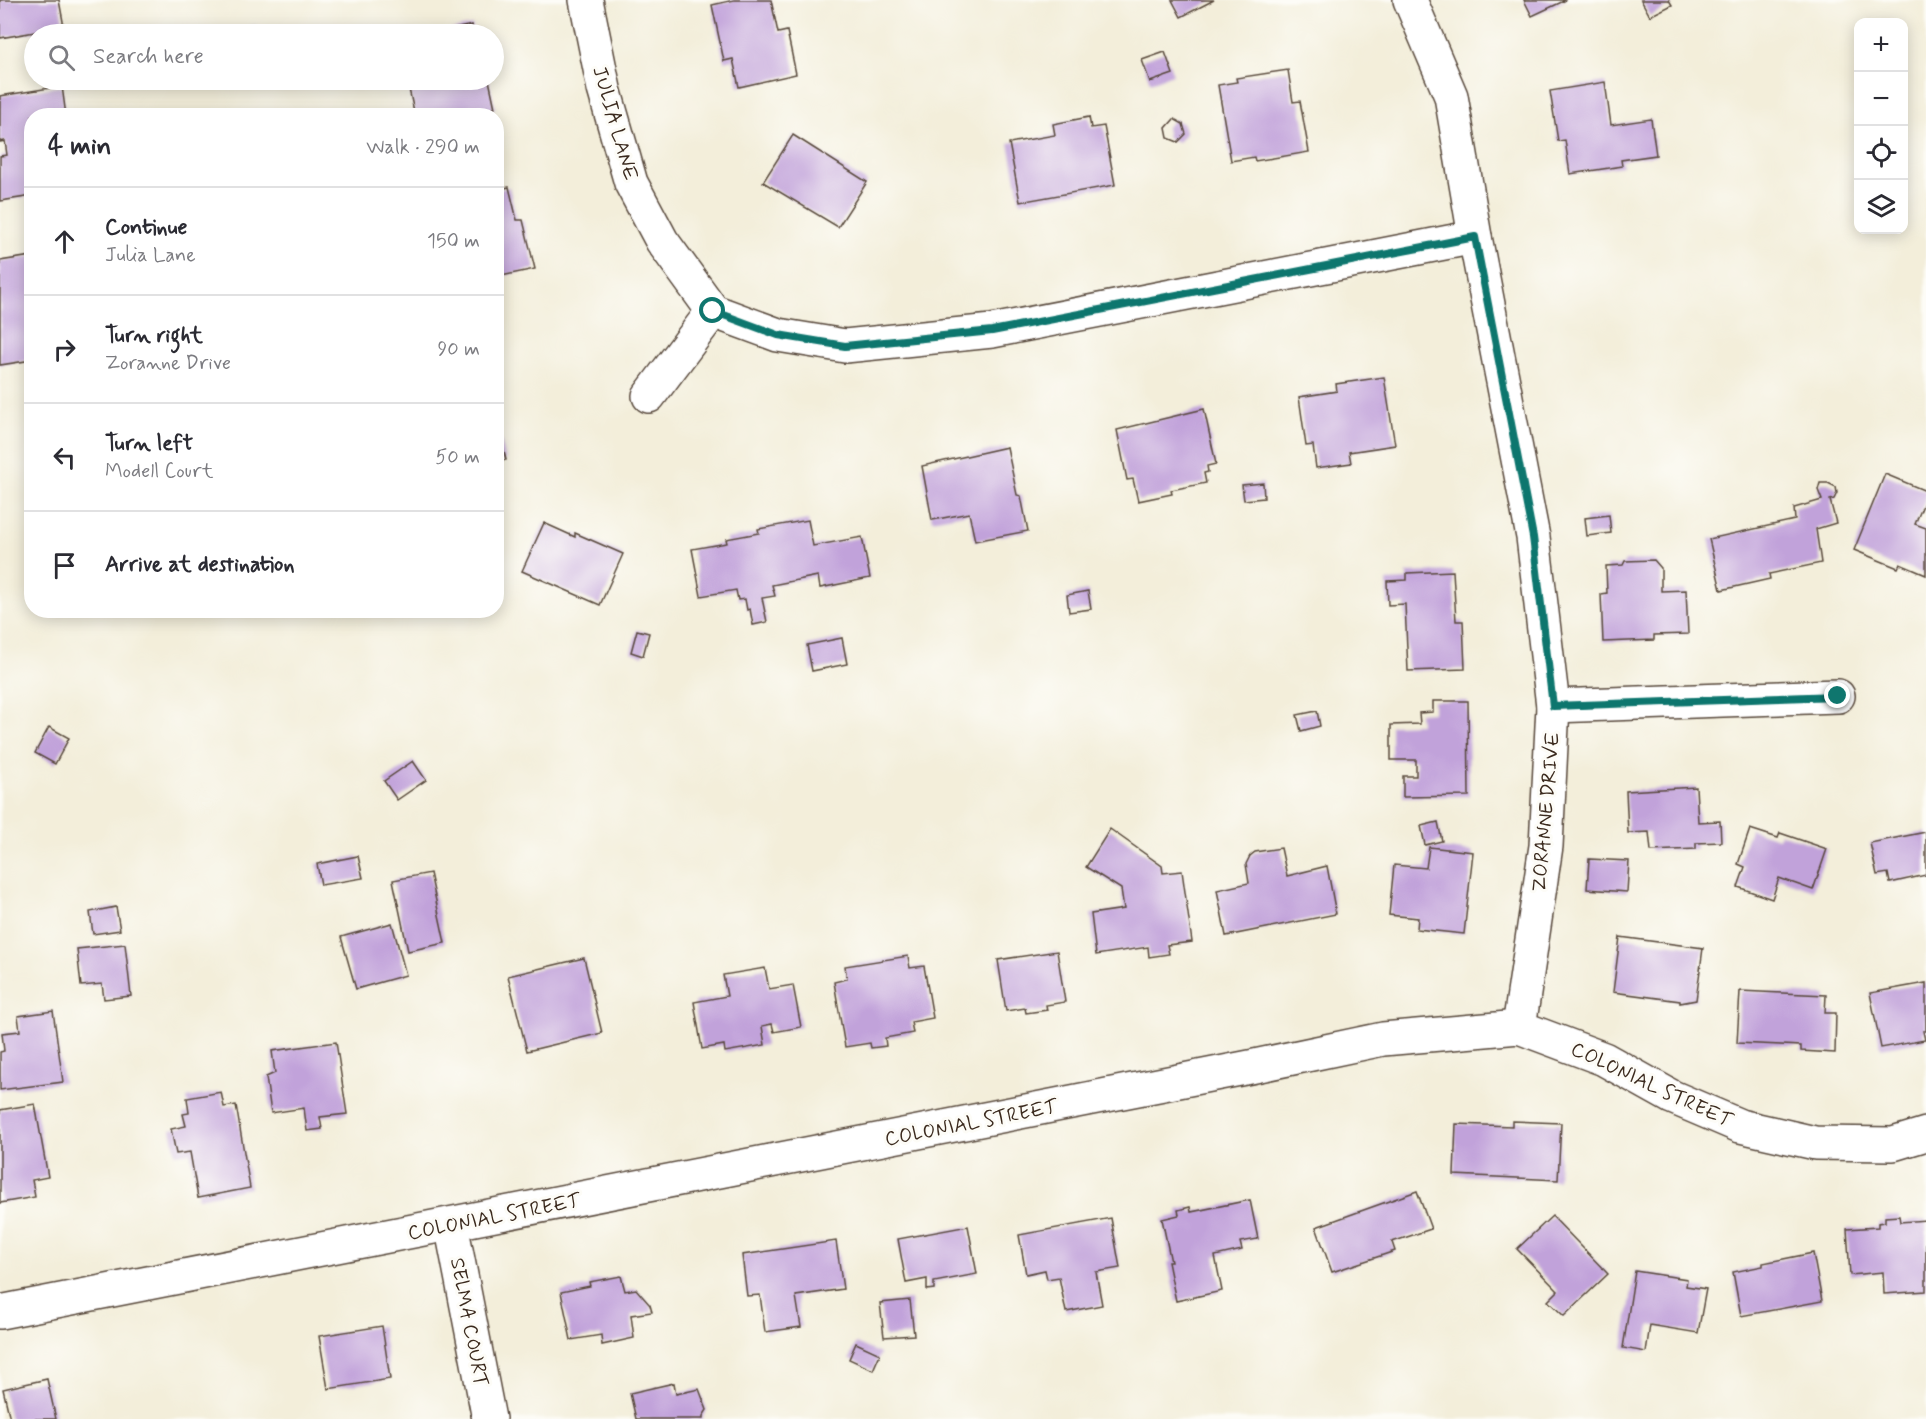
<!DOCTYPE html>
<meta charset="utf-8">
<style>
body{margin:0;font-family:Mynerve,sans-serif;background:#f7f7f7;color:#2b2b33}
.controls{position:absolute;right:18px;top:18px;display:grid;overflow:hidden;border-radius:12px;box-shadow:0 3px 15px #0003}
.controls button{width:54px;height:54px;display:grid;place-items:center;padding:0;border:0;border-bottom:2px solid #e1e1e2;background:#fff;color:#2b2b33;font:30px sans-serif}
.stop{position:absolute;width:18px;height:18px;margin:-14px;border:4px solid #0f766e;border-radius:50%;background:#fff}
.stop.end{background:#0f766e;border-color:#fff;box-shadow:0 2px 6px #0008}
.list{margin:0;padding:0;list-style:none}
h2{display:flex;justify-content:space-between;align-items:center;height:78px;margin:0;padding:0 24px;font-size:26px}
h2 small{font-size:20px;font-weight:400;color:#7c7c81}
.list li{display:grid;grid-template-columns:39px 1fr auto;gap:18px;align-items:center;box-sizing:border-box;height:108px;padding:0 24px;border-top:2px solid #e1e1e2}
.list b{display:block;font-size:22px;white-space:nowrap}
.list p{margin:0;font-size:20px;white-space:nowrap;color:#7c7c81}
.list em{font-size:20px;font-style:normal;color:#7c7c81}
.icon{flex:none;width:33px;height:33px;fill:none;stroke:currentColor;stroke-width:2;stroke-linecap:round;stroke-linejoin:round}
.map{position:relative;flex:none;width:1926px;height:1419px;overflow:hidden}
.search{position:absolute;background:#fff;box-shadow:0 3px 15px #0003;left:24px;top:24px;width:480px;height:66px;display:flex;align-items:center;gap:15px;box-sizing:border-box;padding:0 21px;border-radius:33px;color:#7c7c81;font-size:22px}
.panel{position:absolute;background:#fff;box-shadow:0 3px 15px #0003;left:24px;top:108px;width:480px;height:510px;border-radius:24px}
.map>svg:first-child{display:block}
.building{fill:#c1a2da}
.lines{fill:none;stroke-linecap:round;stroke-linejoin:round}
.minor-casing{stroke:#57473a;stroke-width:36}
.minor{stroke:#fff;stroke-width:33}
.route{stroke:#0f766e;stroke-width:8}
.labels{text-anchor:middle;stroke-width:6;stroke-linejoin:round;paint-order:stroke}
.street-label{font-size:20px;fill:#3b2a1e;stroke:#fdfcf7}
</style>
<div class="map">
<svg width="1926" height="1419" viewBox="0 0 1926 1419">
<rect width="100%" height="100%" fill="#fdfcf7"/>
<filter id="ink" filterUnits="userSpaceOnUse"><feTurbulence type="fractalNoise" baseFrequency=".0167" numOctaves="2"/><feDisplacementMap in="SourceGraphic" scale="12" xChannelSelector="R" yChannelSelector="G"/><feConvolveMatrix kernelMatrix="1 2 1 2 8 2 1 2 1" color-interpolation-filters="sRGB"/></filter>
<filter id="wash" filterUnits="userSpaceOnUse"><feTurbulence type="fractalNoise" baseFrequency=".008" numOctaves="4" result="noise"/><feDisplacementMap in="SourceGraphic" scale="24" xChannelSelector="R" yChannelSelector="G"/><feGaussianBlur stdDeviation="1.35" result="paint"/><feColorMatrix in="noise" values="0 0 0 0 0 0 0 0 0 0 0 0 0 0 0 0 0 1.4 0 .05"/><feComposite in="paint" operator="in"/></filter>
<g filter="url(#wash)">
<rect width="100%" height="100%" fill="#f3eeda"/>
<g id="blocks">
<g class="building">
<path d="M0 0H59L64 27 0 38Z"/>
<path d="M734 0H771L778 33 787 31 796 74 739 87 733 59 724 61 712 5Z"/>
<path d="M1172 0H1214L1181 17Z"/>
<path d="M1524 0H1566L1532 16Z"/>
<path d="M1641 0H1669L1672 5 1650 16Z"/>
<path d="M256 25 258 34H238L236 28Z"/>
<path d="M472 25 474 34H432Z"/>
<path d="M1165 52 1173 74 1150 82 1142 60Z"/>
<path d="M1288 70 1293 102 1300 101 1309 152 1255 161 1254 157 1231 161 1218 85 1237 82 1236 78Z"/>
<path d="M407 80H489L495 108 462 116H415Z"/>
<path d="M1605 82 1611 125 1651 119 1656 155 1621 160 1622 166 1570 174 1565 140 1558 141 1550 91Z"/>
<path d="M62 86 66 116H32V196L0 201V156L7 155 5 141 0 142V96Z"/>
<path d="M1089 117 1091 128 1104 126 1115 185 1020 202 1009 143 1055 135 1053 124Z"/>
<path d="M1174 119 1183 124 1186 134 1178 142 1168 138 1166 128Z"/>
<path d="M793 135 867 182 838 227 763 182Z"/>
<path d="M509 187 517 220H523L535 269 496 277V190Z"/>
<path d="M32 256V360L0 365V261Z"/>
<path d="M1384 377 1395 445 1349 452 1351 463 1316 468 1313 445 1306 446 1299 397 1337 391 1336 384Z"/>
<path d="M1204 409 1216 464 1207 466 1208 472 1204 473 1206 483 1171 490 1172 494 1138 501 1133 479 1127 480 1117 430Z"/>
<path d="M496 419 506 460 496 462Z"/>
<path d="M1007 447 1017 495 1021 496 1028 531 975 541 969 513 932 520 922 466Z"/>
<path d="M1885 474 1926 491V498L1915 524 1926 528V575L1900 564 1898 568 1854 550Z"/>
<path d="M1263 483 1264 498 1244 500 1242 485Z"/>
<path d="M1820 483H1828L1836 487 1837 493 1834 499 1830 500 1836 523 1816 529 1821 563 1769 574 1770 579 1721 590 1709 539 1795 520 1794 508 1822 500 1818 490Z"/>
<path d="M1609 515 1611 533 1587 536 1585 518Z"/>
<path d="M808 520 813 546 862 537 870 578 820 588 818 576 772 585 775 596 762 598 767 622 753 625 750 609 747 610 745 599 738 600 736 590 701 596 692 549 727 543 726 539 759 533 758 529Z"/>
<path d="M544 523 575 537V533L623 554 600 605 522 571Z"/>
<path d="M1654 560 1661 568V591L1686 590 1688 634 1654 635V640L1603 642 1601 594 1607 593 1606 566 1623 565 1625 561Z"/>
<path d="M1453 571 1456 621H1463L1465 669 1408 671 1405 604 1388 605 1387 581 1407 580V573Z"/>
<path d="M1088 591 1091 609 1069 612 1067 595Z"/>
<path d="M637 630 649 633 643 656 631 652Z"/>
<path d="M842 638 847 664 812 671 807 645Z"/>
<path d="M1433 701H1468L1469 796 1403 797V776H1416V760H1391V725L1420 724 1419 713 1433 712Z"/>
<path d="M1317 711 1320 726 1301 731 1297 715Z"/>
<path d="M49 727 69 738 55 764 35 753Z"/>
<path d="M413 761 426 780 397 800 384 781Z"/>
<path d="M1696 787 1698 822 1720 821 1721 842 1696 843V849L1651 851 1649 832 1628 833 1626 791Z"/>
<path d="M1438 822 1442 841 1425 845 1421 826Z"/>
<path d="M1110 829 1162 866 1163 873 1182 871 1192 942 1167 945 1169 954 1149 957 1148 947 1096 955 1091 914 1124 909 1121 889 1086 867Z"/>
<path d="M1750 829 1778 838 1780 833 1827 849 1813 890 1779 878 1772 899 1738 887 1745 867 1738 864Z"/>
<path d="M1926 832V875L1890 883 1888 873 1877 875 1870 843Z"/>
<path d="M1429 847 1473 852 1464 934 1417 929 1418 918 1389 915 1394 865 1426 868Z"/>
<path d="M1281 848 1287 876 1327 866 1336 914 1226 936 1217 890 1249 883 1246 864 1250 856 1255 852Z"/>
<path d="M358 856 363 878 321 885 317 864Z"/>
<path d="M1589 859 1629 861 1627 892 1587 889Z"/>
<path d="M430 873 445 943 408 951 393 880Z"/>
<path d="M116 907 120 930 93 934 90 912Z"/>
<path d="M392 923 406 975 356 989 341 937Z"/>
<path d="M1620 937 1703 948 1696 1000 1680 1003V1001L1613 992Z"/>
<path d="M125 944 131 996 104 999 102 984 81 986 77 949Z"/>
<path d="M1057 951 1065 1002 1046 1005 1047 1010 1026 1013 1025 1008 1006 1011 998 960Z"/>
<path d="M908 956 910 968 924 966 933 1018 911 1022 913 1033 885 1038 886 1046 871 1048 870 1043 845 1047 834 982 847 979 845 966Z"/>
<path d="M584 958 602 1033 527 1051 508 976Z"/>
<path d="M765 968 769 989 793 985 801 1027 774 1032 772 1024 762 1026 765 1045 725 1052 724 1045 702 1049 694 1002 727 996 723 975Z"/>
<path d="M1926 983V1031H1923L1925 1040 1881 1048 1870 993Z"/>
<path d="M1740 991 1826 995 1825 1013H1836L1835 1053 1801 1051V1046L1737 1043Z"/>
<path d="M53 1011 63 1082 0 1090V1052L4 1051 2 1033 20 1031 18 1016Z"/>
<path d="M336 1042 347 1114 320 1117 322 1129 307 1131 304 1108 271 1113 266 1077 275 1073 272 1051Z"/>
<path d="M221 1092 224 1107 236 1105 250 1188 198 1198 190 1152 176 1154 171 1129 186 1126 183 1114 189 1113 187 1098Z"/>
<path d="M35 1104 48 1177 32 1180 35 1197 0 1203V1110Z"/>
<path d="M1512 1121 1561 1123 1558 1180 1454 1175 1456 1124 1512 1126Z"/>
<path d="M1417 1191 1431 1229 1392 1242 1395 1251 1332 1272 1316 1227Z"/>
<path d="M1250 1200 1258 1239 1240 1242 1242 1250 1215 1256 1222 1291 1176 1301 1168 1262H1171L1162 1219 1179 1215 1178 1210 1190 1207 1191 1212Z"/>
<path d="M1552 1216 1608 1274 1564 1316 1548 1301 1558 1291 1517 1249Z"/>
<path d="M1899 1216 1900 1222 1926 1220V1291L1884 1294 1883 1272 1850 1275 1847 1229 1878 1227V1223L1885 1222V1217Z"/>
<path d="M1111 1218 1120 1268 1096 1272 1102 1305 1066 1312 1059 1277 1047 1279 1045 1270 1026 1274 1019 1235Z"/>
<path d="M968 1226 977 1274 934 1282V1289L927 1290V1279L906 1283 898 1239Z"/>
<path d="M836 1241 843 1289 796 1296 801 1327 765 1332 760 1295 747 1296 742 1255Z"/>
<path d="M1813 1253 1822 1301 1741 1316 1733 1272 1763 1266V1263Z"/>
<path d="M1635 1271 1687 1279 1686 1286 1706 1289 1698 1333 1650 1325 1646 1352 1623 1348Z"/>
<path d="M621 1276 625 1291 636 1289 650 1305 652 1312 631 1315 634 1338 602 1345 601 1335 571 1340 561 1292 590 1286 589 1282Z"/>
<path d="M910 1300 914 1335 884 1337 880 1303Z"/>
<path d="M382 1326 390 1379 328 1389 319 1336Z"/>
<path d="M856 1343 880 1354 873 1370 849 1359Z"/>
<path d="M47 1379 56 1419H10L3 1389Z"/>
<path d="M674 1383 676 1394 699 1389 707 1410 703 1416V1419H636L630 1393Z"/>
</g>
</g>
</g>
<g filter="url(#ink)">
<use href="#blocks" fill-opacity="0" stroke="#57473a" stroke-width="1.5"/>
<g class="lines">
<g class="minor-casing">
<g id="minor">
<path d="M586 0 604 89 631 183 662 241 713 311 778 335 845 346 992 331 1475 237"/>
<path d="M1410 0 1451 96 1475 237 1533 537 1553 706 1546 846 1519 1027"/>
<path d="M649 396 713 311"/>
<path d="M1553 706 1838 696"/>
<path d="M451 1224 489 1419"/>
<path d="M0 1312 1250 1067 1383 1039 1519 1027 1604 1059 1672 1097 1740 1126 1815 1143 1893 1144 1926 1134"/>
</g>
</g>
<use href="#minor" class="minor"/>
</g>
</g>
<g class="lines" filter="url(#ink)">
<path class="route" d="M713 311 778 335 845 346 992 331 1475 237 1533 537 1553 706 1838 696"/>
</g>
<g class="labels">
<g class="street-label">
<text transform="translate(616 123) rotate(74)" y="7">JULIA LANE</text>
<text transform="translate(1545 812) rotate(-85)" y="7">ZORANNE DRIVE</text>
<text transform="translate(1652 1084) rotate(25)" y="7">COLONIAL STREET</text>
<text transform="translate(971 1122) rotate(-11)" y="7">COLONIAL STREET</text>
<text transform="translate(494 1216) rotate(-11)" y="7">COLONIAL STREET</text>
<text transform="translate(470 1322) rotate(79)" y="7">SELMA COURT</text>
</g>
</g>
</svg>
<div class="controls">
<button>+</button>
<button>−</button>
<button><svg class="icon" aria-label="locate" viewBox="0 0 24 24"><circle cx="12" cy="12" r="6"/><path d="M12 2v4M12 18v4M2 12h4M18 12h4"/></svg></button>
<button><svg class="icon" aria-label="layers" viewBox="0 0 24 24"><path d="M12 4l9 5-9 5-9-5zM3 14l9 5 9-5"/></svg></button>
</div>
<div class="stop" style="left:713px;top:311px"></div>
<div class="stop end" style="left:1838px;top:696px"></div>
<div class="search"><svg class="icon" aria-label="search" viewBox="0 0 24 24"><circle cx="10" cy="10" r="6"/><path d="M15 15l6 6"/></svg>Search here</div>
<section class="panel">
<h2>4 min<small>Walk · 290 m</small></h2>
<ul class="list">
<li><svg class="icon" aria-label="ahead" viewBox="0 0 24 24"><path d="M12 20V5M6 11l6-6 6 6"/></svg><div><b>Continue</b><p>Julia Lane</p></div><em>150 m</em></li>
<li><svg class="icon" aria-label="right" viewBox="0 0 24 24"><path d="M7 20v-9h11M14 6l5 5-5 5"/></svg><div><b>Turn right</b><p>Zoranne Drive</p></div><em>90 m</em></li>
<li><svg class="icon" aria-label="left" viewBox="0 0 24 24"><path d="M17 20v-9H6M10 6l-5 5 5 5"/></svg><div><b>Turn left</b><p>Modell Court</p></div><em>50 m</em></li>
<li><svg class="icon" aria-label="arrive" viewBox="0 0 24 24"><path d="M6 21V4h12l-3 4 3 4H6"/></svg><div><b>Arrive at destination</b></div></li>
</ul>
</section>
</div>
